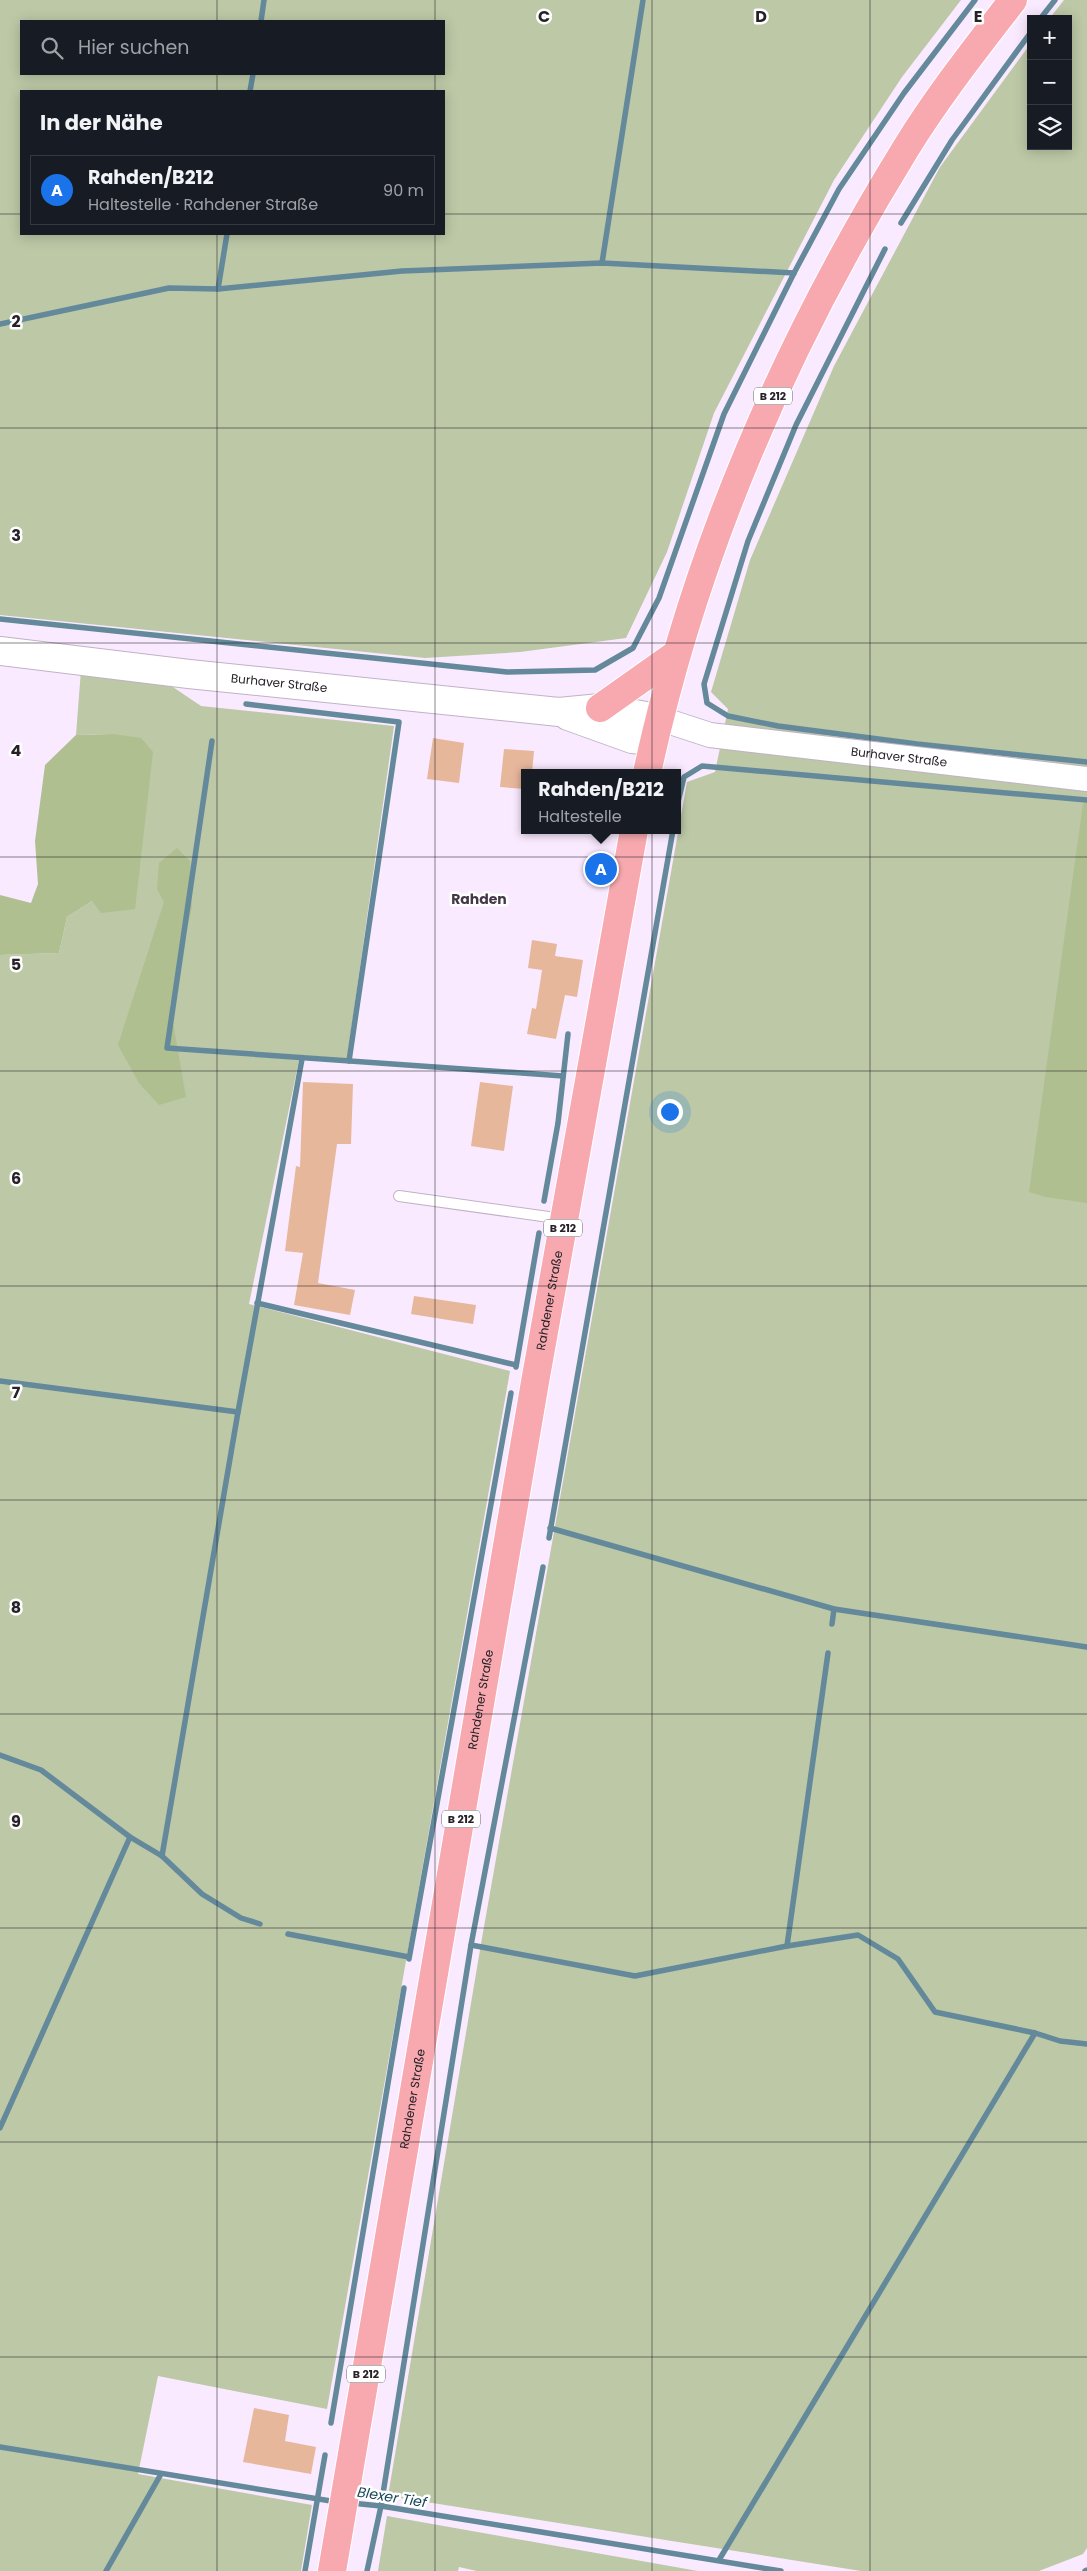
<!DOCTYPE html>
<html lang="de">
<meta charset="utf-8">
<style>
body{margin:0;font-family:Poppins,sans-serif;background:#20242c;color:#f1f3f6}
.controls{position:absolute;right:15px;top:15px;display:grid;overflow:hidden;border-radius:0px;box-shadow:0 2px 12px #0003}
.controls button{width:45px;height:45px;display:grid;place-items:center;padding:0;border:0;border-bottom:1px solid #363941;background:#171b24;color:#f1f3f6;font:25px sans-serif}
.you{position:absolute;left:669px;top:1111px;width:18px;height:18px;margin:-12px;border:4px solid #fff;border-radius:50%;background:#1a73e8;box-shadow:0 0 0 8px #1a73e833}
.badge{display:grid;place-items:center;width:32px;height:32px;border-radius:50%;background:#1a73e8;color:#fff;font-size:16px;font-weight:700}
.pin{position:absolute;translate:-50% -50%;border:2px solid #fff;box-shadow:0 1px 5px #0006}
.popup{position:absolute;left:521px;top:769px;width:160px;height:65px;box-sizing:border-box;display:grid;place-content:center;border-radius:0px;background:#171b24;filter:drop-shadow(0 1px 4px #0005);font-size:16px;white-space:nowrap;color:#9ea1a6}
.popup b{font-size:19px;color:#f1f3f6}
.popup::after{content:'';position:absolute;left:50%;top:100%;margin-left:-10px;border:10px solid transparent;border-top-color:#171b24}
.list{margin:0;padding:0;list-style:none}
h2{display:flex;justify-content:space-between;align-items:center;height:65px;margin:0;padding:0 20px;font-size:21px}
h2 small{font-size:16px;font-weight:400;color:#9ea1a6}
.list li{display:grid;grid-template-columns:32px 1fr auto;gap:15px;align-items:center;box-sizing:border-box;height:70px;margin:0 10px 10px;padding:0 10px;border:1px solid #363941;border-radius:0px}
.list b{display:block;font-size:19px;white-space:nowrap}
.list p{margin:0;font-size:16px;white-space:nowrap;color:#9ea1a6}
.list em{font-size:16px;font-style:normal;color:#9ea1a6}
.icon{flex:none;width:28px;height:28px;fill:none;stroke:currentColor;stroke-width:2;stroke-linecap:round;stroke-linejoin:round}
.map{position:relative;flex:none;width:1087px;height:2571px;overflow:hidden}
.search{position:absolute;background:#171b24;box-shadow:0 2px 12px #0003;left:20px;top:20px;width:425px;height:55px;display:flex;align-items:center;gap:12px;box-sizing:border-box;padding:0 18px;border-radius:0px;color:#9ea1a6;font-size:19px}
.panel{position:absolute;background:#171b24;box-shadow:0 2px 12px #0003;left:20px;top:90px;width:425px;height:145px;border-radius:0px}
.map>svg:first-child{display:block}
.green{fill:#bcc8a6;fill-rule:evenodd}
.forest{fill:#afbf90}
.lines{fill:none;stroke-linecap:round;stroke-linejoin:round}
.stream{stroke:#63899b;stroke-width:5.5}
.building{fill:#e7b79c}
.service-casing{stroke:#c1b2c6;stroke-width:12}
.tertiary-casing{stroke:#c1b2c6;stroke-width:26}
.secondary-casing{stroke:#c1b2c6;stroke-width:30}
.primary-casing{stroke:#fff;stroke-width:30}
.service{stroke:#fff;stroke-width:10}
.tertiary{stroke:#fff;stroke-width:24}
.secondary{stroke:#fff;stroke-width:28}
.primary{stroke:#f7a9af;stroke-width:28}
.grid{fill:none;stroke:#272128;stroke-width:1;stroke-opacity:0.55}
.labels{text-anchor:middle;stroke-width:5;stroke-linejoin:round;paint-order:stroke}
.shield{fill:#fff;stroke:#686468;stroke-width:1}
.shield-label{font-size:11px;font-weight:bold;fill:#272128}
.street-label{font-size:12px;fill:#272128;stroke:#fff}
.neighbourhood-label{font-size:14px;font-weight:bold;fill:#443848;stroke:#fff}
.water-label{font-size:14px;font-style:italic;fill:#174859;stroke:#fff}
.grid-label{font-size:16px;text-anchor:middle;font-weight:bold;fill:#272128;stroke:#fff;stroke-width:5;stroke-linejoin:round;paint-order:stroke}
</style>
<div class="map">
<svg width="1087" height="2571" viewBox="0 0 1087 2571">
<rect width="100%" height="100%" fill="#faeaff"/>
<g class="green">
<path d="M0 0H961L902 77 834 180 714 413 667 552 626 638 520 652 425 658 0 615ZM444 21V74H21V21ZM21 91H444V234H21Z"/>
<path d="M1064 0H1087V2548L1083 2554 1039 2571H861L388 2496 482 1938 687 782 715 772 728 709 711 692 750 560 834 366 940 167 1031 43V146H1068V19H1049Z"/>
<path d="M81 670 164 681 201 706 394 726 347 1059 300 1055 249 1304 510 1371 327 2409 158 2376 138 2474 312 2505 301 2571H0V955L59 953 67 917 92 901 112 734 76 735Z"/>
<path d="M387 2516 698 2571H477L459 2567 458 2571H378Z"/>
</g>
<g class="forest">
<path d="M112 734 141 738 153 752 135 909 101 913 92 901 67 917 59 953 0 955V895L31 903 38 884 35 841 45 765 76 735Z"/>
<path d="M1087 802V1203L1046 1197 1029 1192 1083 804Z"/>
<path d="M177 848 190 861 192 907 170 1005 186 1097 159 1105 139 1083 118 1045 164 902 157 889 159 863Z"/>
</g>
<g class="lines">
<g class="stream">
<path d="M1040 19 1055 0"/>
<path d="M261 21 264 0"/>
<path d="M250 91 253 74"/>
<path d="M901 223 952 140 1031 32"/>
<path d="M885 249 796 425 748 541 704 684 707 703 728 716 778 726 917 744 1087 762"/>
<path d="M602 263 643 0"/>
<path d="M218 289 227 234"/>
<path d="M0 324 169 288 218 289 402 271 602 263 794 273"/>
<path d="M0 619 507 672 595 670 633 648 659 598 724 414 794 273 839 189 904 93 975 0"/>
<path d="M246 704 399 722 349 1061"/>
<path d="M212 741 167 1048 563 1076"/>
<path d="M677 806 684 777 702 766 1087 800"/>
<path d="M544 1201 558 1123 568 1034"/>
<path d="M257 1303 516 1365"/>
<path d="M516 1367 539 1233"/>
<path d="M0 1381 238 1412"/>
<path d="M550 1528 834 1609 1087 1647"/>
<path d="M549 1538 673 830"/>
<path d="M832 1624 834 1609"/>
<path d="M0 1755 41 1770 130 1837 162 1856 202 1894 241 1918 260 1924"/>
<path d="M162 1856 238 1412 302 1059"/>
<path d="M288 1934 409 1957"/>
<path d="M471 1945 635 1976 787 1946 858 1935 898 1959 935 2012 1035 2033 1060 2041 1087 2044"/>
<path d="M787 1946 828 1653"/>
<path d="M409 1959 511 1393"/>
<path d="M0 2128 130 1837"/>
<path d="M331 2423 404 1988"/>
<path d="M0 2447 337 2502"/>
<path d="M351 2503 381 2506 781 2571"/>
<path d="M719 2560 1035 2033"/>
<path d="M106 2571 161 2474"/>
<path d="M305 2571 325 2455"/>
<path d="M367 2571 381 2506 471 1945 543 1567"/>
<path d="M1085 2571 1087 2570"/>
</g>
</g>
<g class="building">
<path d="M433 738 464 743 459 783 427 779Z"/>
<path d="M504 749 534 751 532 773H525V789L500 787Z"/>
<path d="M532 940 557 944 555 956 583 960 577 997 565 995 556 1039 527 1034 532 1008 536 1009 542 970 528 968Z"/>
<path d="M303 1082 353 1084 351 1144H337L318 1283 355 1290 350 1315 294 1305 303 1253 285 1251 296 1166 300 1167Z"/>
<path d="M480 1082 513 1086 504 1151 471 1146Z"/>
<path d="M414 1296 476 1305 473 1324 411 1314Z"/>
<path d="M254 2408 289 2415 285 2441 316 2447 311 2474 243 2462Z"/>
</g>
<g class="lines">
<g class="service-casing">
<path id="service" d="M399 1196 563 1219"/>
</g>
<g class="tertiary-casing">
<g id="tertiary">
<path id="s1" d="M658 718 710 735 1087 779"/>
</g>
</g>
<g class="secondary-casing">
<g id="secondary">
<path id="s2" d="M0 651 189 674 559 712 600 708 658 718"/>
<path d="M568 716 632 739 653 741"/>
</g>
</g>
<g class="primary-casing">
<g id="primary">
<path d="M600 708 675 655"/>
<path d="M647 773C695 550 787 341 906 148 938 96 976 48 1013 0"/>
<path id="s3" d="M332 2571 535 1382 634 830"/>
</g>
</g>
<use href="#service" class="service"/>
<use href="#tertiary" class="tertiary"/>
<use href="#secondary" class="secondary"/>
<use href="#primary" class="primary"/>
</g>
<path class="grid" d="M217 0V21M435 0V21M652 0V2571M870 0V2571M217 74V91M435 74V91M0 214H21M444 214H1087M217 234V2571M435 234V2571M0 428H1087M0 643H1087M0 857H1087M0 1071H1087M0 1286H1087M0 1500H1087M0 1714H1087M0 1928H1087M0 2142H1087M0 2357H1087"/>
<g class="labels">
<g class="shield">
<rect x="754" y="387.5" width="38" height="17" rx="4"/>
<rect x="544" y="1219.5" width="38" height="17" rx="4"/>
<rect x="442" y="1810.5" width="38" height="17" rx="4"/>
<rect x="347" y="2365.5" width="38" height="17" rx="4"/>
</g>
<g class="shield-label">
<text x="773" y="400">B 212</text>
<text x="563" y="1232">B 212</text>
<text x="461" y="1823">B 212</text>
<text x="366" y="2378">B 212</text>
</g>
<g class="street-label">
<text dy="4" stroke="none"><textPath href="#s2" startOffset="281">Burhaver Straße</textPath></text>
<text dy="4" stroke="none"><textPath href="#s1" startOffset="245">Burhaver Straße</textPath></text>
<text dy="4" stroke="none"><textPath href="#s3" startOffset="1289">Rahdener Straße</textPath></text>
<text dy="4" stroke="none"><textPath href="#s3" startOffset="884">Rahdener Straße</textPath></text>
<text dy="4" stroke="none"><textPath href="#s3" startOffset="479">Rahdener Straße</textPath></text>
</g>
<g class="neighbourhood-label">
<text x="479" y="904">Rahden</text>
</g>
<g class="water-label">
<text transform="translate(392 2497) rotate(9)" y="5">Blexer Tief</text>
</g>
</g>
<g class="grid-label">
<text x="544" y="22">C</text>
<text x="761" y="22">D</text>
<text x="978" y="22">E</text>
<text x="16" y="327">2</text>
<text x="16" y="541">3</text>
<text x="16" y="756">4</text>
<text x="16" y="970">5</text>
<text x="16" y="1184">6</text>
<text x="16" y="1398">7</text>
<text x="16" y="1613">8</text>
<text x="16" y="1827">9</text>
</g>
</svg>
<div class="controls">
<button>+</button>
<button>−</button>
<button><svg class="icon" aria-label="layers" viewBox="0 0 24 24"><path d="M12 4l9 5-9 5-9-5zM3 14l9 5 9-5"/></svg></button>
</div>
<div class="you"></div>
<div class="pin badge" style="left:601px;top:869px">A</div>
<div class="popup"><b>Rahden/B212</b>Haltestelle</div>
<div class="search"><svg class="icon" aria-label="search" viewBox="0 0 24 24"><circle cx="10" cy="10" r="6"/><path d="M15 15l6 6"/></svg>Hier suchen</div>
<section class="panel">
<h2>In der Nähe<small></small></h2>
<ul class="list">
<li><span class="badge">A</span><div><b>Rahden/B212</b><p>Haltestelle · Rahdener Straße</p></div><em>90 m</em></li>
</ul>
</section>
</div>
